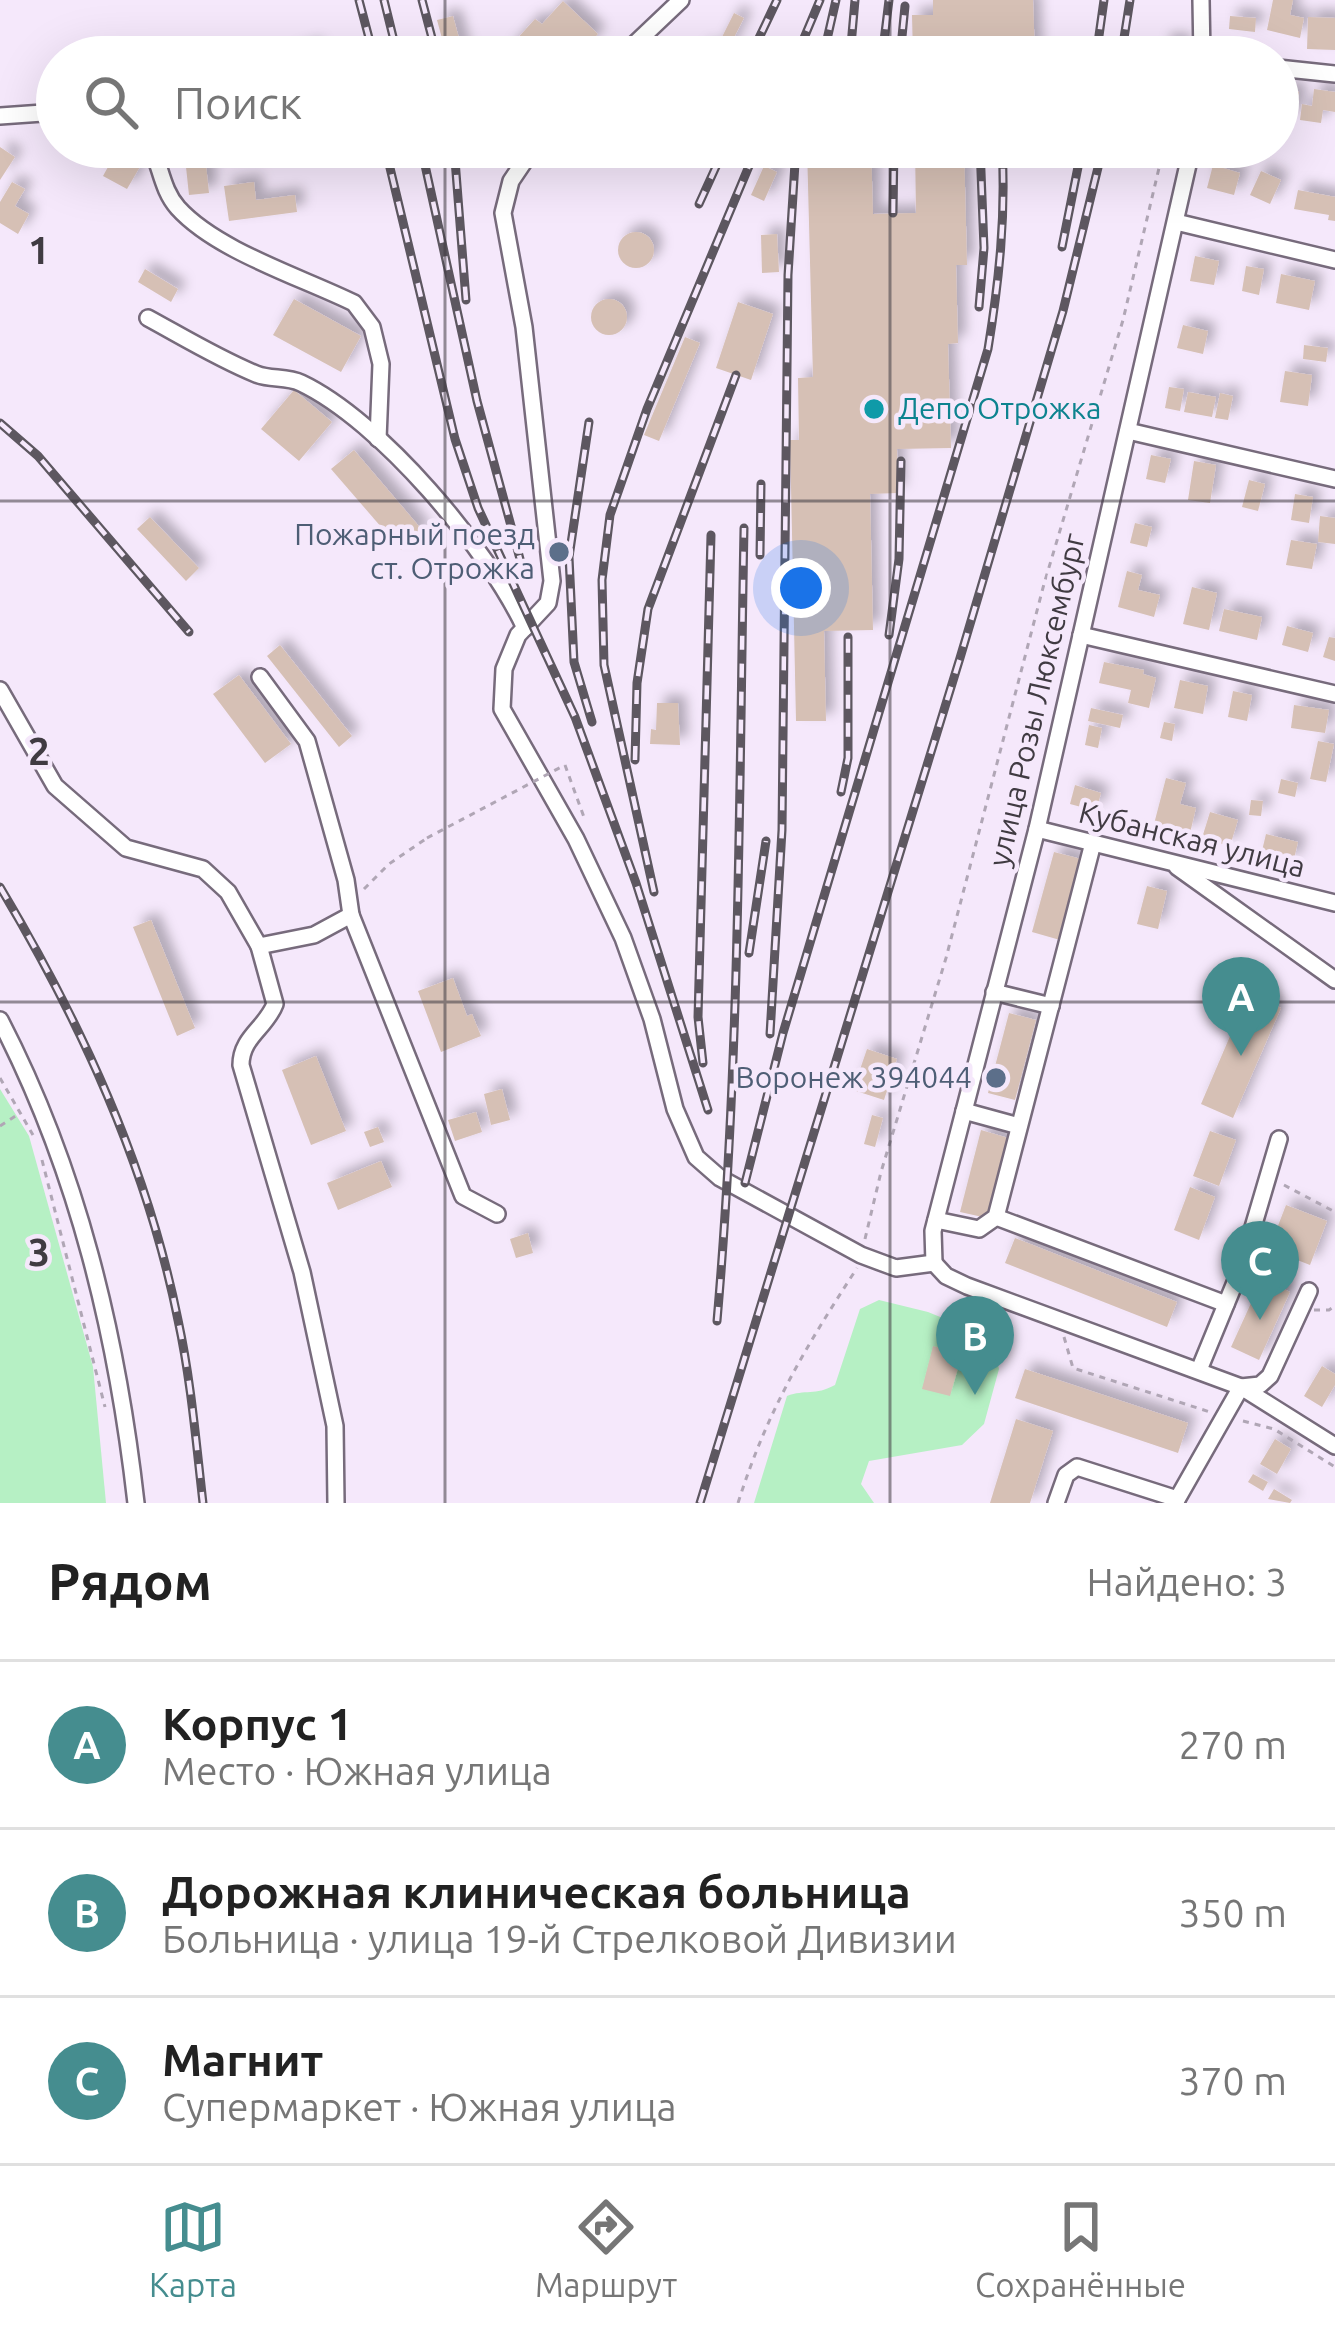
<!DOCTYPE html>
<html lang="ru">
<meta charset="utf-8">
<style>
body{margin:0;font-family:Ubuntu,sans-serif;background:#f2f2f2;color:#222}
.you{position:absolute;left:801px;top:588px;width:42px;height:42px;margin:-30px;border:9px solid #fff;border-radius:50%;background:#1a73e8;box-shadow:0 0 0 18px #1a73e833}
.badge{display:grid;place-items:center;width:78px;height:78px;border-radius:50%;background:#458d8f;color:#fff;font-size:39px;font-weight:700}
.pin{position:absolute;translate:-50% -99px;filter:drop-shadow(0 3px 6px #0008)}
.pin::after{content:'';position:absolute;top:63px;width:42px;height:36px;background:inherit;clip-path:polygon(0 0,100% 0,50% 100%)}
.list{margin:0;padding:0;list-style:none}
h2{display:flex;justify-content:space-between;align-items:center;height:156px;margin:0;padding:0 48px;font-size:51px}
h2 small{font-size:39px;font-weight:400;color:#767676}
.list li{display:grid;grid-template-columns:78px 1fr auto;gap:36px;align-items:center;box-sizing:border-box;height:168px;padding:0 48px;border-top:3px solid #e0e0e0}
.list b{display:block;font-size:45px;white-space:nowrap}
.list p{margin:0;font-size:39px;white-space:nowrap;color:#767676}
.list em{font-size:39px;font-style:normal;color:#767676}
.icon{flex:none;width:66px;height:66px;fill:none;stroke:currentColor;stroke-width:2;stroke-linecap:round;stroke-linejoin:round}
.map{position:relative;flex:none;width:1335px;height:1503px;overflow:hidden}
.search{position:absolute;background:#fff;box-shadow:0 12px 48px #0002;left:36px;right:36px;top:36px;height:132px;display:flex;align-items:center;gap:30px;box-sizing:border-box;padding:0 42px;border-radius:66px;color:#767676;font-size:45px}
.sheet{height:660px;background:#fff}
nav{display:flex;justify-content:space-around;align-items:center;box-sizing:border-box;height:168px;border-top:3px solid #e0e0e0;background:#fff;font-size:33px;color:#767676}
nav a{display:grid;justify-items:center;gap:6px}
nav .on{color:#458d8f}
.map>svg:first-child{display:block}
.green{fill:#b6f0c4}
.building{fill:#d6c0b5;filter:url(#shadow)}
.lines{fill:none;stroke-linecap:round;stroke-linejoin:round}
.minor-casing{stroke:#776b7c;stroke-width:20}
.path{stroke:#b0a6b5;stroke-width:3;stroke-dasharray:6 6;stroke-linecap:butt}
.minor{stroke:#fff;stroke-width:15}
.rail-casing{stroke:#5d5760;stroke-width:9}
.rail{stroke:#f5e8fb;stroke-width:4.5;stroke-dasharray:14;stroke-linecap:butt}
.path-bridge{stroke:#b0a6b5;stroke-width:3;stroke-dasharray:6 6;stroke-linecap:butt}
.grid{fill:none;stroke:#403b42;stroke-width:3;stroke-opacity:0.55}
.culture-dot{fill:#0f9aa8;stroke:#f5e8fb;stroke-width:4.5}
.service-dot{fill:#5c6f8a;stroke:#f5e8fb;stroke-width:4.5}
.labels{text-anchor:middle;stroke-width:9;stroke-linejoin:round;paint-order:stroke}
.culture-label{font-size:30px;fill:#0d838f;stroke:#f5e8fb;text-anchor:start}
.service-label{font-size:30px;fill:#4e5e75;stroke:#f5e8fb;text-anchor:end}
.street-label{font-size:30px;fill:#403b42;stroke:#f5e8fb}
.grid-label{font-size:39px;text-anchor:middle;font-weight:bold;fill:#403b42;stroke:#f5e8fb;stroke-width:9;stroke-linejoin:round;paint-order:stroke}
</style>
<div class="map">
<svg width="1335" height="1503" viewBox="0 0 1335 1503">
<defs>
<filter id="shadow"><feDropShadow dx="8" dy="-8" stdDeviation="6" flood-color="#0004"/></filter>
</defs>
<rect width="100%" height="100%" fill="#f5e8fb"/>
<g class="green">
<path d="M0 1089 29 1136 93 1367 106 1503H0Z"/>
<path d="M879 1300 928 1312 967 1328 995 1353 999 1369 984 1424 962 1445 869 1461 861 1484 874 1503H754L787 1396C805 1389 815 1396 835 1385L860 1309Z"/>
</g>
<g class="building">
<path d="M933 0H1033L1035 57H913L912 15H933Z"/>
<path d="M1273 0H1293L1290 15 1304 18 1300 38 1267 30Z"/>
<path d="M563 1 598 34 577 57H510L505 52 535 19 542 24Z"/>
<path d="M734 13 744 18 724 57H698L703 47 714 53Z"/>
<path d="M453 16 464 57H447L437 20Z"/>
<path d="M1230 16 1256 18 1255 32 1229 29Z"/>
<path d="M1308 17 1335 18V50L1307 49Z"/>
<path d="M1163 41 1183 42V57H1162Z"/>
<path d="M314 46 317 57H285V56Z"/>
<path d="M1278 87 1299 92 1293 119 1278 115Z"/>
<path d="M1314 89 1335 92V112L1323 110 1321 123 1300 120 1302 104 1312 106Z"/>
<path d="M0 147 15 157 0 180Z"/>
<path d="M82 147H100L91 162 77 155Z"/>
<path d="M119 147H136L148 153 127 189 103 176Z"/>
<path d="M807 147H871L873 214 916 213 915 147H964L967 265H956L958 343 948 344 951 448 897 449 898 493 870 494 873 630 824 631 826 721H796L790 440H799L798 378 813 377Z"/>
<path d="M206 165 209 193 189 195 186 167Z"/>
<path d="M1213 165 1240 173 1234 195 1207 188Z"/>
<path d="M764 166 777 172 764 201 751 195Z"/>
<path d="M1261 171 1281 180 1270 204 1250 195Z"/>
<path d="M12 182 25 189 15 206 29 214 18 234 0 223V202Z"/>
<path d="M254 182 256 200 295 195 297 212 229 221 224 186Z"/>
<path d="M1298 190 1335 197V221L1328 220 1329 215 1294 209Z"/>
<circle cx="636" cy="250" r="18"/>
<path d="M777 234 779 272 762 273 761 235Z"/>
<path d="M1195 256 1219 261 1214 285 1190 281Z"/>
<path d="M1246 266 1264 269 1259 295 1242 291Z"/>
<path d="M145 269 178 289 171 302 138 282Z"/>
<path d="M1281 274 1315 281 1309 310 1276 303Z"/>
<circle cx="609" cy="317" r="18"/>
<path d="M294 299 361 336 341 372 273 335Z"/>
<path d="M738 302 773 314 751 380 716 368Z"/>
<path d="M1183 325 1208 331 1203 354 1177 348Z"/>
<path d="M685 337 700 343 659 441 644 435Z"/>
<path d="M1304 345 1328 348 1326 362 1303 359Z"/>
<path d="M1285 371 1312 375 1308 406 1280 402Z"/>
<path d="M1169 387 1184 389 1180 411 1165 408Z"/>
<path d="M294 390 332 422 299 461 261 429Z"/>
<path d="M1188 392 1216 397 1212 417 1184 412Z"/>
<path d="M1220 393 1233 396 1228 420 1215 418Z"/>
<path d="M354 450 423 531 401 550 331 469Z"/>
<path d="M1151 455 1171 459 1165 483 1146 479Z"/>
<path d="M1194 461 1216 465 1210 503 1188 500Z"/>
<path d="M1249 480 1265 484 1258 511 1242 507Z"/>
<path d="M1295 494 1313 497 1309 523 1291 520Z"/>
<path d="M1320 516 1335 518V544L1318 542Z"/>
<path d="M150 517 199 568 186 581 137 529Z"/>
<path d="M1135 523 1152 527 1147 547 1130 543Z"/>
<path d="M1291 540 1317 544 1312 569 1286 565Z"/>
<path d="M1127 571 1142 575 1138 590 1160 595 1154 617 1118 607Z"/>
<path d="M1192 587 1217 593 1209 630 1183 624Z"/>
<path d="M1224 609 1262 617 1257 640 1219 631Z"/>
<path d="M1287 626 1313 633 1308 652 1282 645Z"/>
<path d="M1329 637 1335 638V661L1323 657Z"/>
<path d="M280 645 352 736 339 747 267 656Z"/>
<path d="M1104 662 1144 670 1143 674 1156 678 1149 708 1128 703 1131 690 1099 683Z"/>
<path d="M239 675 291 744 265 763 213 694Z"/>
<path d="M1180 680 1208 686 1203 714 1174 708Z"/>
<path d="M1233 691 1252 695 1247 721 1228 717Z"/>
<path d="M657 703H678L680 745 650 744 651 729 656 730Z"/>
<path d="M1294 705 1329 710 1325 733 1291 728Z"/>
<path d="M1091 708 1123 715 1120 728 1088 721Z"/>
<path d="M1164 722 1175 724 1172 741 1160 738Z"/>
<path d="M1089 725 1102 728 1098 748 1085 745Z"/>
<path d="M1318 741 1334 744 1326 782 1310 779Z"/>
<path d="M1166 778 1186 783 1180 804 1196 808 1190 833 1154 824Z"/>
<path d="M1281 779 1298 783 1295 797 1278 793Z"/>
<path d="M1075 785 1101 793 1096 811 1070 804Z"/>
<path d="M1251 800 1263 801 1261 816 1249 815Z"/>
<path d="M1210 812 1238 820 1230 846 1202 838Z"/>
<path d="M1266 834 1298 842 1293 863 1261 855Z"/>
<path d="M1054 852 1081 859 1060 940 1032 932Z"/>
<path d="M1147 886 1167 891 1158 929 1137 924Z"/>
<path d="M151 920 195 1028 177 1036 133 927Z"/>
<path d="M453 978 467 1016 472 1014 481 1036 441 1052 418 991Z"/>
<path d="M1248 994 1281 1008 1233 1118 1201 1104Z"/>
<path d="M1009 1013 1036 1020 1015 1100 988 1093Z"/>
<path d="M867 1049 897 1059 884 1100 853 1090Z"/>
<path d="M316 1056 346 1131 311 1145 282 1070Z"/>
<path d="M502 1089 510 1120 491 1125 484 1094Z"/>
<path d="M476 1112 482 1132 455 1141 448 1120Z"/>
<path d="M872 1115 883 1118 875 1147 864 1144Z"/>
<path d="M378 1127 384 1142 370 1147 364 1132Z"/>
<path d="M981 1130 1008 1138 987 1218 960 1212Z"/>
<path d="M1210 1131 1236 1140 1219 1186 1193 1176Z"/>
<path d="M381 1161 392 1187 338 1210 327 1183Z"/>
<path d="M1190 1187 1215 1197 1199 1240 1174 1230Z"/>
<path d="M1286 1205 1327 1221 1310 1265 1269 1249Z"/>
<path d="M528 1233 533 1253 516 1258 510 1239Z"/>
<path d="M1015 1238 1177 1302 1167 1327 1005 1263Z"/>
<path d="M1262 1279 1290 1292 1259 1360 1231 1347Z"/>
<path d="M933 1346 962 1354 950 1396 922 1389Z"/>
<path d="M1322 1366 1335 1374V1385L1322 1407 1304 1396Z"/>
<path d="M1025 1369 1188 1423 1178 1453 1015 1398Z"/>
<path d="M1016 1419 1053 1431 1030 1503H990Z"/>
<path d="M1275 1439 1291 1449 1277 1474 1260 1464Z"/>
<path d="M1253 1474 1268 1482 1263 1491 1248 1482Z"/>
<path d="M1274 1489 1292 1500 1290 1503 1268 1499Z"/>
</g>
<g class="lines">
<g class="minor-casing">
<g id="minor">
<path d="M1201 0 1202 57"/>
<path d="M621 57 681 0"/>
<path d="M1278 68 1335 74"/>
<path d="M0 116 57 112"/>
<path d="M151 147C161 167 162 190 178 208 217 251 301 277 354 303L372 327 381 364 378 439"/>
<path d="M534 147 511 181 503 213 524 327 552 581 548 603 518 635 504 669 502 709 576 839 623 938 652 1019 675 1109 696 1157 720 1178 861 1255 896 1268 934 1263"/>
<path d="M1176 222 1335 260"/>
<path d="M148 318C183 337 219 359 256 374 270 380 287 376 301 383 381 421 488 549 525 628"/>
<path d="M1128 431 1335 479"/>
<path d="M1081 635 1335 694"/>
<path d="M0 690 55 786 126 848 203 869 228 892 259 946 314 935 351 915 346 880 307 741 260 677"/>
<path d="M1037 829 1335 903"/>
<path d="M1177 867 1335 980"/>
<path d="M351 915 463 1196 497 1214"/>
<path d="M259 946 275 1004C266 1028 241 1037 241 1065L302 1272 335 1426 336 1503"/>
<path d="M994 992 1051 1006"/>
<path d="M0 1020C78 1171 117 1335 136 1503"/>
<path d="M964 1111 1019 1126"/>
<path d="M996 1217 1226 1304"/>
<path d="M936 1220 979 1229 996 1217 1093 843"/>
<path d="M934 1263 933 1231 1037 829 1192 147"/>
<path d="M934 1263 946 1276 967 1286 1241 1387 1335 1446"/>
<path d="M1199 1370 1241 1268 1279 1139"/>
<path d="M1056 1503 1066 1475 1077 1467 1177 1499"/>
<path d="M1175 1503 1241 1387 1260 1385 1270 1376 1309 1291"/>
</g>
</g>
<g class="path">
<path d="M565 765 585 820"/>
<path d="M364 889 389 864 427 838"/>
<path d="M0 1078 33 1135"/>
<path d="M0 1126 20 1113"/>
<path d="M42 1160 105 1407"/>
<path d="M1284 1185 1335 1212"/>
<path d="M865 1239 881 1172 946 958 1044 584 1123 320 1164 147"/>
<path d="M1314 1310H1329L1335 1306"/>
<path d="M1064 1337 1073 1368 1210 1412"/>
<path d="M1243 1421 1274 1429 1335 1467"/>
<path d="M738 1503C767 1411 805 1348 857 1268"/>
</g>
<use href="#minor" class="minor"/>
<g class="rail-casing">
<g id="rail">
<path d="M359 0 374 57"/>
<path d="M384 0 398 57"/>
<path d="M422 0 437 57"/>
<path d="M750 57 777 0"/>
<path d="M796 57 820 0"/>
<path d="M823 57 836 0"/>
<path d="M850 57 855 0"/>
<path d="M882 57 889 0"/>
<path d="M900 57 905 6"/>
<path d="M1096 57 1104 0"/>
<path d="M1121 57 1130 0"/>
<path d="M385 147 455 439 478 508 575 717 636 883 708 1110"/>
<path d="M421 147 477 401 523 570"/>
<path d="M454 147 466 300"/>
<path d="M699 204 725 147"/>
<path d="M893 213 894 147"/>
<path d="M1062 247 1082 147"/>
<path d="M979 307 984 248 980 147"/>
<path d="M589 422 569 557 574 662 592 722"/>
<path d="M0 423 38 456 189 632"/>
<path d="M760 555 761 484"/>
<path d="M889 635 899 559 901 461"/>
<path d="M635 760 637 683 648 609 736 375"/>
<path d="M841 792 848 758V637"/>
<path d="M0 887C80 1021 147 1165 178 1320 191 1380 196 1442 203 1503"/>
<path d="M654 892 604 665 602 580 610 515 647 409 757 147"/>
<path d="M749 953 766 841"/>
<path d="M770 1034 782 830 788 275 796 147"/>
<path d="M703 1063 698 1017 711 535"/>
<path d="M745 1183 783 1033 988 349C999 281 1006 216 1002 147"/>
<path d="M717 1321C740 1057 739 793 744 528"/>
<path d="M700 1503 960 658 1063 311 1103 147"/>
</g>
</g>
<use href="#rail" class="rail"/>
<path class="path-bridge" d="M427 838 565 765"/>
</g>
<path class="grid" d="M445 0V57M890 0V57M445 147V1503M890 147V1503M0 501H1335M0 1002H1335"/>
<circle class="culture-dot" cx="874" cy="409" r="12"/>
<g class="service-dot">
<circle cx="559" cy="552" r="12"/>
<circle cx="996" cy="1078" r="12"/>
</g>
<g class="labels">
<g class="culture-label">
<text x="898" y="419">Депо Отрожка</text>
</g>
<g class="service-label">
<text x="535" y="545">Пожарный поезд<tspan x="535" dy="34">ст. Отрожка</tspan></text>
<text x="972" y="1088">Воронеж 394044</text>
</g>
<g class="street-label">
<text transform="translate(1037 700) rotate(-77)" y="10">улица Розы Люксембург</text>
<text transform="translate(1192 840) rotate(14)" y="10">Кубанская улица</text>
</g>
</g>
<g class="grid-label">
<text x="39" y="264">1</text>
<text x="39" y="765">2</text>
<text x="39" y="1266">3</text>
</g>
</svg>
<div class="you"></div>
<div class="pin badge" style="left:1241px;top:1056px">A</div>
<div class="pin badge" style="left:975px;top:1395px">B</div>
<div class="pin badge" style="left:1260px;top:1320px">C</div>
<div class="search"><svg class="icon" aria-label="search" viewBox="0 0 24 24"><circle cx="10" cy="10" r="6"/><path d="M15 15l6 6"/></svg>Поиск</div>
</div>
<section class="sheet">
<h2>Рядом<small>Найдено: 3</small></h2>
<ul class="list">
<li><span class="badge">A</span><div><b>Корпус 1</b><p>Место · Южная улица</p></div><em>270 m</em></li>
<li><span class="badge">B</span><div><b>Дорожная клиническая больница</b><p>Больница · улица 19-й Стрелковой Дивизии</p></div><em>350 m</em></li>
<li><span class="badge">C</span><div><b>Магнит</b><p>Супермаркет · Южная улица</p></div><em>370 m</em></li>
</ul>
</section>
<nav>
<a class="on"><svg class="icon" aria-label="map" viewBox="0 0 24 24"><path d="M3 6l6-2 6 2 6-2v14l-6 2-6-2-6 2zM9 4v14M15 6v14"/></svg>Карта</a>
<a><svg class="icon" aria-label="directions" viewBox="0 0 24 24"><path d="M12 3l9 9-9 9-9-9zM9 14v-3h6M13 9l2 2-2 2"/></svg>Маршрут</a>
<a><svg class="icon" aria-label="saved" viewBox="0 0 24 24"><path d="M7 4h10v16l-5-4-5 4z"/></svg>Сохранённые</a>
</nav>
